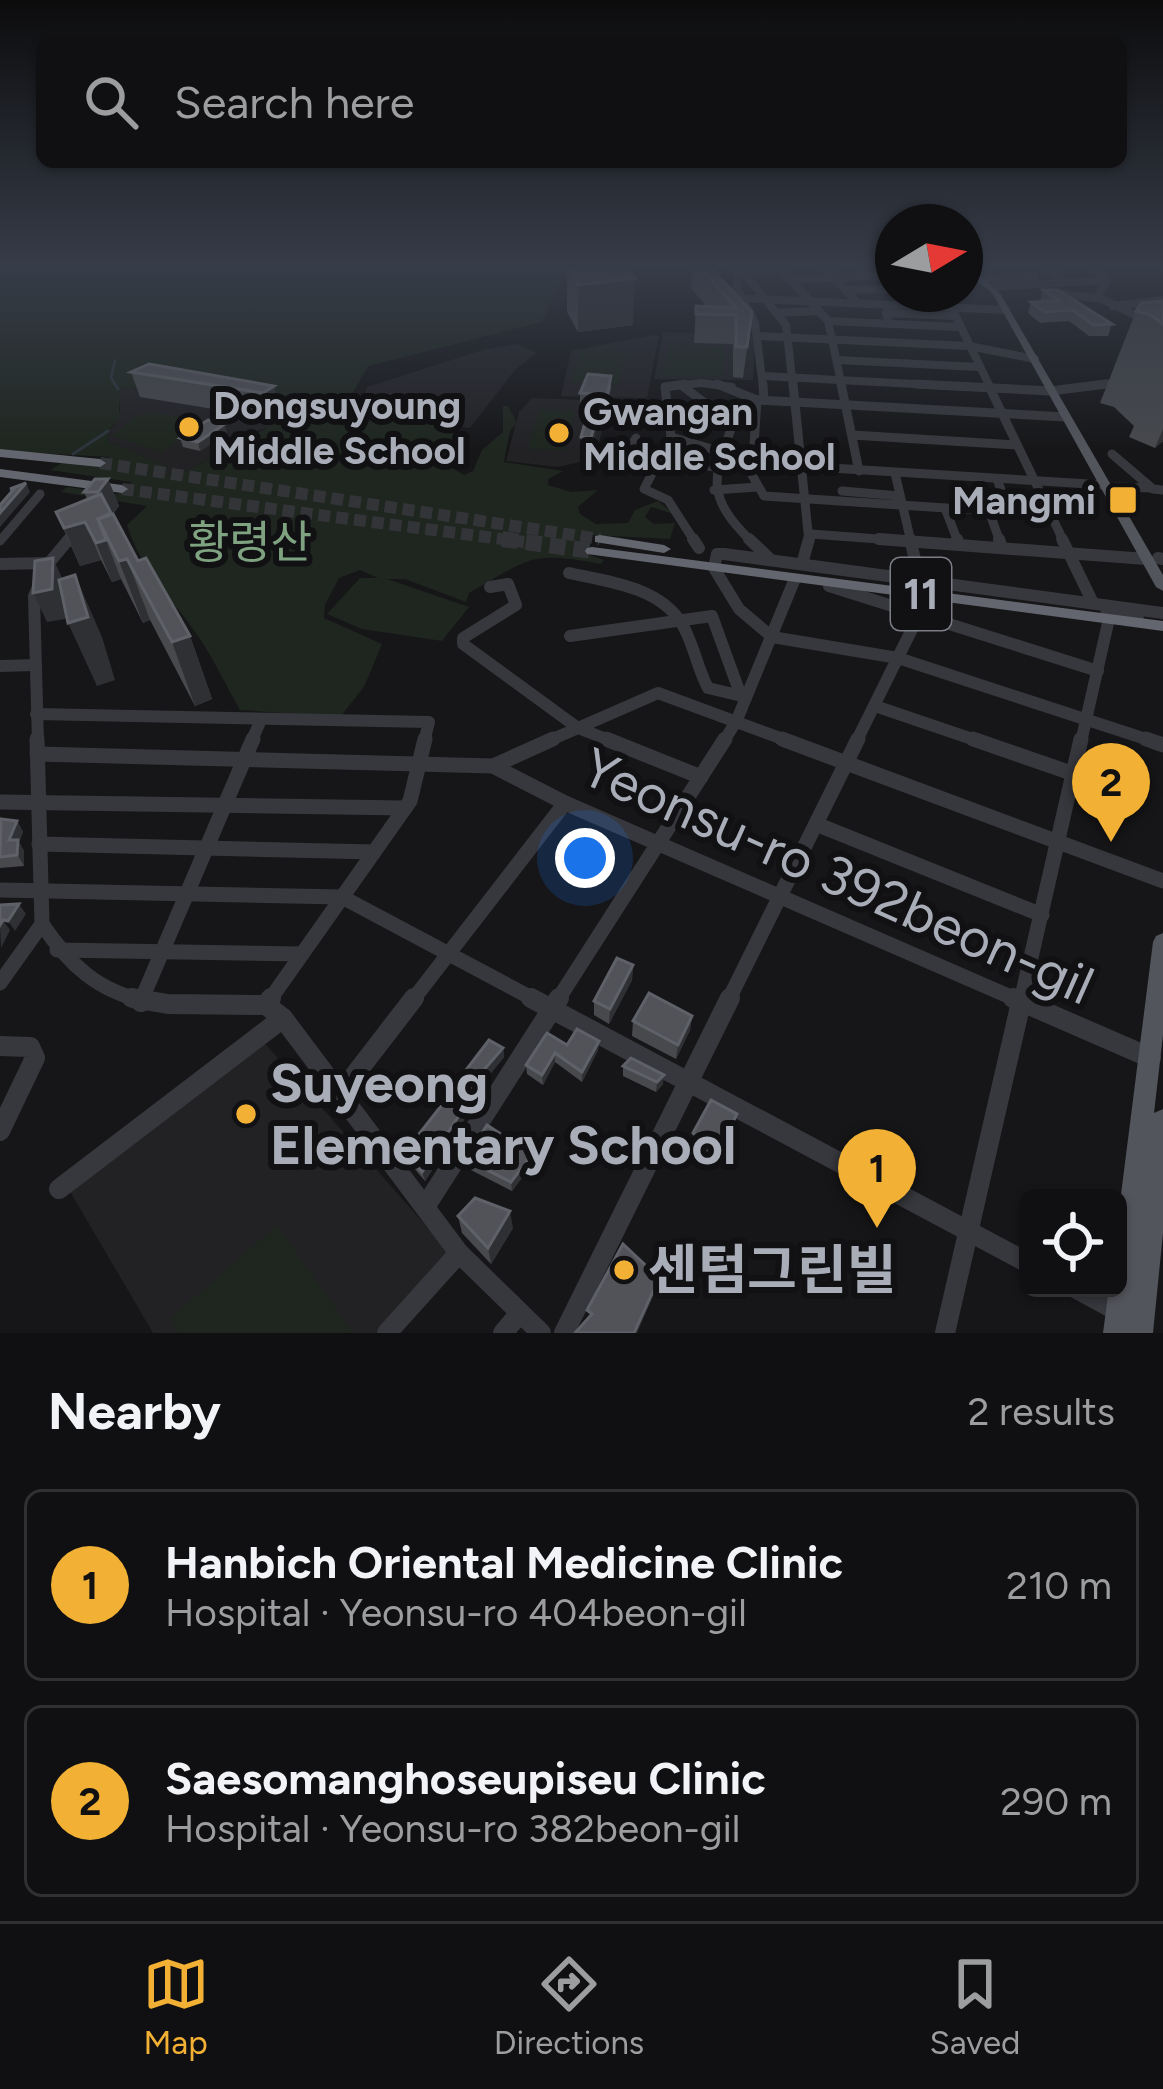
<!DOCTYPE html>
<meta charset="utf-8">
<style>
body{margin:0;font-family:Figtree,"Noto Sans KR",sans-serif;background:#19191b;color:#f1f3f6}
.controls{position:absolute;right:36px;bottom:36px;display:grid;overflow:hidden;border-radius:18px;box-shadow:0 3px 9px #0004}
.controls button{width:108px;height:108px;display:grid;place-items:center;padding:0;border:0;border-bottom:3px solid #303032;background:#101012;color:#f1f3f6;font:60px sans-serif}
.compass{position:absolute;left:875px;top:204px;width:108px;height:108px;border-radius:50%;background:#101012;box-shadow:0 3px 9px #0004;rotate:80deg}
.you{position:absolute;left:585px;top:858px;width:42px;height:42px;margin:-30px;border:9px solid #fff;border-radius:50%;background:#1a73e8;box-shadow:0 0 0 18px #1a73e833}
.badge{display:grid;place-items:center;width:78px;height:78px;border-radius:50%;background:#f2b134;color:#111;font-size:39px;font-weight:700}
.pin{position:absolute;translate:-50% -99px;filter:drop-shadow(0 3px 6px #0008)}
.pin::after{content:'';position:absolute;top:63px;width:42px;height:36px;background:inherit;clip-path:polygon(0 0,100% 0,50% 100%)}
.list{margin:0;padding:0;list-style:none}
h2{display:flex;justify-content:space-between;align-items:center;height:156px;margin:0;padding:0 48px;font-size:51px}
h2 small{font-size:39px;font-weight:400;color:#9c9d9f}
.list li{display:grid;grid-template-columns:78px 1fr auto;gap:36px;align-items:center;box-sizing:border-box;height:192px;margin:0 24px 24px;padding:0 24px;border:3px solid #303032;border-radius:18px}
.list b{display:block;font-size:45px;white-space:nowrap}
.list p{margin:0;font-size:39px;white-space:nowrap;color:#9c9d9f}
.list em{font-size:39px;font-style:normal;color:#9c9d9f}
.icon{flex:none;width:66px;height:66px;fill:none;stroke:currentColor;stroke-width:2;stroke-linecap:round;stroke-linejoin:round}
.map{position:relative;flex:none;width:1163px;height:1333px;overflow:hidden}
.search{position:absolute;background:#101012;box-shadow:0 3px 9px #0004;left:36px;right:36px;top:36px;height:132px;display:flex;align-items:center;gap:30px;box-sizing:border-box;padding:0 42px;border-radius:18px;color:#9c9d9f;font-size:45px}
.sheet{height:588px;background:#101012}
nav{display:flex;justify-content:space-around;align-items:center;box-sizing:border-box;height:168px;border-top:3px solid #303032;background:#101012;font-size:33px;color:#9c9d9f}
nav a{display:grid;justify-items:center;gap:6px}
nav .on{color:#f2b134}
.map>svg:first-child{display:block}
.built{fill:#222225}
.green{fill:#1e261f;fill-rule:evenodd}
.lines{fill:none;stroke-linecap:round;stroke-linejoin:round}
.stream{stroke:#2c353c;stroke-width:3}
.highway-tunnel-far1{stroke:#333438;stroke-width:12;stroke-dasharray:12 6;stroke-linecap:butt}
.highway-tunnel{stroke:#333438;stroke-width:16;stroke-dasharray:16 8;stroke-linecap:butt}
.minor-far4{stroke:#37383d;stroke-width:8}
.minor-far3{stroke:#37383d;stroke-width:9}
.minor-far2{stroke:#37383d;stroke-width:12}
.minor-far1{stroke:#37383d;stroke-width:15}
.minor{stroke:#37383d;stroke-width:20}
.major{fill:#53555c;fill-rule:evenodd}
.highway{fill:#63666e;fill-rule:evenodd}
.wall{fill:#47494d}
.shaded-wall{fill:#2f3033}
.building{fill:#525359;stroke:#5f6168;stroke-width:3}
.poi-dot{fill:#f2b134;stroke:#111113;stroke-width:4.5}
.labels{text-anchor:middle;stroke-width:12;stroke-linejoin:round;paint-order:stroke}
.far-poi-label{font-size:39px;font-weight:bold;fill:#a8adb8;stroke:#111113;text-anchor:start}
.shield{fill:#111113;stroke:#7b7e86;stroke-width:3}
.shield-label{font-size:42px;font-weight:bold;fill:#a8adb8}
.park-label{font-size:45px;fill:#7fa381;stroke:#111113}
.near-street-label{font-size:54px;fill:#a8adb8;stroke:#111113}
.near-poi-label{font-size:54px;font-weight:bold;fill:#a8adb8;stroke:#111113;text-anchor:start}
</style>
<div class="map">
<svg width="1163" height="1333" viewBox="0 0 1163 1333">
<rect width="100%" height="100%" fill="#161618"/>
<g class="built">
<path d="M663 332 755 336 753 380 654 379Z"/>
<path d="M653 335 659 336 647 398 561 396 571 351Z"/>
<path d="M517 344 536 353 515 370 470 428 455 427 405 406 363 401 367 387 483 350Z"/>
<path d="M177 384 260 392 321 407 305 418 260 430 180 475 163 474 168 467 109 442 108 431 115 425 120 410 118 389Z"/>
<path d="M532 398 611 401 594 459 558 467 506 461 519 412Z"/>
<path d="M261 1039 451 1254 380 1333H153L68 1188Z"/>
</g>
<g class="green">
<path d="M0 265H634L566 271 542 322 368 366 349 399 401 408 456 432 445 456 447 465 464 475 473 471 482 450 503 432V406H508L517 423 510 430 504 462 563 471 548 479V485L571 492 598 490 578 507 580 514 596 524 628 523 635 510 658 501 674 514 651 507 645 517 654 524 675 523 670 539 591 535 584 553 604 560 601 564C527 550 530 559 469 593L466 602 405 579H387L469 607 442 641 362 629 327 614 360 578H378L360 570 339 578 325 605 324 618 382 644 364 687 340 717 240 710C226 686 214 659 198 636 174 601 139 567 127 525L147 506 61 492 67 487 118 494 131 482 50 470 64 462 98 466 109 457 0 451ZM177 384 260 392 314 405 258 395 245 404 305 417 276 423 179 475 164 474 169 467 109 442 108 431 119 419V389Z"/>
<path d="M670 344 725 347 723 377 662 376Z"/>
<path d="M582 350 626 352 618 385 571 382Z"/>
<path d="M540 409 575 410 565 450 528 449Z"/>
<path d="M150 412 207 421 162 452 112 436 134 417Z"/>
<path d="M277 1225 353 1333H179L171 1318Z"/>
</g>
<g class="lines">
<g class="stream">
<path d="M115 361 111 378 118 389"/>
<path d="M73 454 108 431"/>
</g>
<g class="highway-tunnel-far1">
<path d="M100 463 600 539"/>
<path d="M122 489 524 542"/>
</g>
<path class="highway-tunnel" d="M502 539 592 551"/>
<g class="minor-far4">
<path d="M741 265 736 286 755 323 763 387"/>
<path d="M777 265 828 321 842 387"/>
<path d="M821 265 858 303"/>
<path d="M1040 265 1066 282"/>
<path d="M1091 265 1107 280 1099 294 1102 299 1163 329"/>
<path d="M740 268 786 325 793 387"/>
<path d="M740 268 773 265"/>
<path d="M982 279 1035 276"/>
<path d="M791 280 893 275"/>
<path d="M992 287 1107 280"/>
<path d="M845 290 893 289"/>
<path d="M1050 292 1102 299"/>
<path d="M945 294 990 387"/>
<path d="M735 298 1006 310"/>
<path d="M1113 306 1163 300"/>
<path d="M776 313 819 311"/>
<path d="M828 321 960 327"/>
<path d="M889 324 886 313 955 316"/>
<path d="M759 336 969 346 1035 359"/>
<path d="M837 360 979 367"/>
<path d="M763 376 972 387"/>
<path d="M665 387 701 383 732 387"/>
<path d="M1082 387 1121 382"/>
</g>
<g class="minor-far3">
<path d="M685 384 665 387 671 437 722 452"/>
<path d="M717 384 757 400 752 475 764 496 1051 515"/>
<path d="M763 384 764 400"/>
<path d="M793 384 809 542"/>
<path d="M841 384 859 471"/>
<path d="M915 384 1050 391 1106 384"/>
<path d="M988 384 1064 542"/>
<path d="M681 385 733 424C712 479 706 497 752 542"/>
<path d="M757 400 1066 417"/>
<path d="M852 435 1017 445"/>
<path d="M671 437 644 489 668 500 695 542"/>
<path d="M636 438 627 454 715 467"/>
<path d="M1112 454 1153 489 1163 490"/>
<path d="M718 461 1105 485"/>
<path d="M895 473 911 542"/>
<path d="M997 479 1009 512"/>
<path d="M1116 487 1151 488"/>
<path d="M714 490 758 487"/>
<path d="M842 491 900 496"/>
<path d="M945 508 958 542"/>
<path d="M989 511 1000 542"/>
<path d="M811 534 919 542"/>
<path d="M0 541 40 494"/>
<path d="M67 542 78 529"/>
</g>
<g class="minor-far2">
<path d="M693 539 699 548"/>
<path d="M749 539 770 559"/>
<path d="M879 539 1146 559"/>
<path d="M910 539 920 580"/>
<path d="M957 539 959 545"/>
<path d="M999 539 1002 548"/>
<path d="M1062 539 1093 603"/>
<path d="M1158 558 1163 559"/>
<path d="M0 564 47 563"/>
<path d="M802 564 809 539"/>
<path d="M569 573C607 581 660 587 682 624 694 644 697 668 708 688L746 697"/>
<path d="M829 586 1098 671"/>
<path d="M490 587 508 584 516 605 463 638V644L578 728 614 742"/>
<path d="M1108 623 1106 614 1138 618"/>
<path d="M570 636 712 616 741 696"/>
<path d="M0 666 35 665"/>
<path d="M875 706 981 742"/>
<path d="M36 714 429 722 424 742"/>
<path d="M38 742 34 596 49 563 69 539"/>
<path d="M251 742 261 720"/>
<path d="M546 742 658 693 791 742"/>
<path d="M723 742 736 722 794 581"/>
<path d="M856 742 919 615 921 598"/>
<path d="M1081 742 1108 623"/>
<path d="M1155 742 898 658 772 637 739 609 714 568 717 554H724L1163 613"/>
</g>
<g class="minor-far1">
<path d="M606 739 701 777"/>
<path d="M782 739 1163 881"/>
<path d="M973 739 1074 774"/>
<path d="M1146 739 1163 745"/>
<path d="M37 754 493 766 565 803 1020 1001"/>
<path d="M493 766 553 739"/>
<path d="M0 802 405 808"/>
<path d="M816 824 1042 915"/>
<path d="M39 844 374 852"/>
<path d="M0 890 342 897 537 1001"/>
<path d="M42 924C69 964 97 991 145 1001"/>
<path d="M57 950 302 954"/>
<path d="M0 983 42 924 37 739"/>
<path d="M141 1001 253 739"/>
<path d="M269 1001 410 801 425 739"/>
<path d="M412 1001 565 803"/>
<path d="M557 1001 725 739"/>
<path d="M728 1001 858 739"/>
<path d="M1021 1001 1081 739"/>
</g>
<g class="minor">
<path d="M132 998 168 1004 266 1005"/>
<path d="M531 998 1028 1263"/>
<path d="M1013 998 1151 1058"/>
<path d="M141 1002 143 998"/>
<path d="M266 1005 271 998"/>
<path d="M266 1005 283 1018 459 1253 541 1333"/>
<path d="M0 1046 30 1047 35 1058 0 1131"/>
<path d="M340 1094 414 998"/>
<path d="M59 1189 283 1018"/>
<path d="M425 1207 559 998"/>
<path d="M1075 1288 1119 1312"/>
<path d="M387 1333 459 1253"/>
<path d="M503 1333 520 1313"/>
<path d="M564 1333 730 998"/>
<path d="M945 1333 1022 998"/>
</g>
<g class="major">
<path d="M965 265H969L1000 293 1163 575V591L1156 587 993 294 965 270Z"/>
<path d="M1163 933V1035L1154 1113 1163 1109V1233L1153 1333H1103L1109 1288H1118V1218L1153 942 1156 936Z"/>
</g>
<g class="highway">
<path d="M0 449 100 459 106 463 100 467 0 457Z"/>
<path d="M0 469 122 485 128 489 122 493 0 477Z"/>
<path d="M600 535 664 545 671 549 664 553 595 542V536Z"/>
<path d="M592 547 1163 621V631L587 554 585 551 587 548Z"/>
</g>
</g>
<g class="wall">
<path d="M578 265H628L633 325 578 332 567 312V266Z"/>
<path d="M693 265H709V268L752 312 743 378 733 377V344L694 343 696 306 707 307 691 288Z"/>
<path d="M1043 290 1112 324 1108 336H1089L1069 321 1040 323 1028 313 1031 302H1042L1040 300Z"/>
<path d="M1163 301V441L1155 448 1129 437 1134 426 1114 407 1100 403 1136 311Z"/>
<path d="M131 372 274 386 279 411 269 418 140 397Z"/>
<path d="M611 376V389L606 409 601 408 591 451 581 450V437L590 406H580V393Z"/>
<path d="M227 433 200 451 183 447 180 438Z"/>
<path d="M108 479 119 506 113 514 138 561 190 636 212 699 195 706 150 620 143 623 121 579 112 582 101 560 80 566 56 512 87 499 84 492Z"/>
<path d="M0 821H17L23 832 19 842 24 851V866L0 868Z"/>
<path d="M633 965 632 980 609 1024 594 1015V1001Z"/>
<path d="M692 1016 690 1030 676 1059 632 1036 633 1021Z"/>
<path d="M599 1041 598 1050 582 1082 555 1062 543 1085 527 1074 526 1065 567 1045Z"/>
<path d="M503 1048 504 1057 486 1079 487 1084 472 1107 457 1092 456 1083Z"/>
<path d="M623 1066 663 1084 656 1092 623 1076Z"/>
<path d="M464 1108 465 1118 425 1181 408 1161 405 1152Z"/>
<path d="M737 1114 735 1123 715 1162 692 1142 693 1133Z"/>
<path d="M537 1157 512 1191 467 1168 465 1159Z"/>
<path d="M458 1216 513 1228 491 1264 462 1233Z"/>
</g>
<g class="shaded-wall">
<path d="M584 265H628V279L635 278 633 325 578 332V285Z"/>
<path d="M274 386 279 411 269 418 263 393Z"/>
<path d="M602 396 601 408 591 451V438Z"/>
<path d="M225 424 227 433 200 451 198 442Z"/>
<path d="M1163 429V441L1155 448Z"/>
<path d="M108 479 119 506 112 516 107 515 98 492Z"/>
<path d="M26 483 30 492 0 527V513Z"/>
<path d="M85 522 101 560 80 566 64 528Z"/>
<path d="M106 540 121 579 112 582 96 543Z"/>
<path d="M53 558 66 587 65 619 47 622 33 593Z"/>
<path d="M127 559 150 620 143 623 119 561Z"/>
<path d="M75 575 102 637 115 680 97 686 68 623Z"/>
<path d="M190 636 212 699 195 706 172 642Z"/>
<path d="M17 821 23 832 19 842 24 851V866L9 840Z"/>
<path d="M19 904 26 914 15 931 8 921Z"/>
<path d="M3 920 10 930 1 948 0 925Z"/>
<path d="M633 965 632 980 609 1024 610 1009Z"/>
<path d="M692 1016 690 1030 676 1059 678 1045Z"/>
<path d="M599 1041 598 1050 582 1082V1072Z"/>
<path d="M503 1048 504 1057 486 1079 487 1084 472 1107 471 1098 482 1072Z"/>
<path d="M555 1053V1062L543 1085 542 1075Z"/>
<path d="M664 1075 663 1084 656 1092 657 1082Z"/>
<path d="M464 1108 465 1118 425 1181 422 1172Z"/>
<path d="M737 1114 735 1123 715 1162 717 1154Z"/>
<path d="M537 1148V1157L512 1191 511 1182Z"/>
<path d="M510 1211 513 1228 491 1264 488 1248Z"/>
<path d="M659 1278 657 1287 637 1333H634Z"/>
</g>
<g class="building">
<path d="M624 265 635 278 578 285 567 266Z"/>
<path d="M697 265 713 270 752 312 747 347H736V315L696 314V306L736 308Z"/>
<path d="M1043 290H1058L1112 324 1093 325 1073 310 1044 312 1031 302 1060 301Z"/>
<path d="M1163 301V324L1151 315 1136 311 1141 303Z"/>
<path d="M149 364 274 386 263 393 131 372Z"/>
<path d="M588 374 611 376 607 396H602L591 438 581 437 593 394 580 393Z"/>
<path d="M208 420 225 424 198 442 180 438Z"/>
<path d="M95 479H108L98 492H84Z"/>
<path d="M26 483 0 513V505L14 489H10Z"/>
<path d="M101 494 111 513 98 519 106 540 96 543 85 522 64 528 56 512Z"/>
<path d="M113 514 138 561 146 558 190 636 172 642 127 559 119 561 98 519Z"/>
<path d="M53 558 52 589 33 593 35 561Z"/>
<path d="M75 575 88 617 68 623 59 580Z"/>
<path d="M1 819 17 821 9 840H18L17 855 0 857Z"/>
<path d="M19 904 8 921 3 920 0 925V905Z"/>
<path d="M617 958 633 965 610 1009 594 1001Z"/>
<path d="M649 993 692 1016 678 1045 633 1021Z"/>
<path d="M577 1029 599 1041 582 1072 555 1053 542 1075 526 1065 547 1033 567 1045Z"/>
<path d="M489 1040 503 1048 482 1072 485 1075 471 1098 456 1083Z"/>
<path d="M631 1058 664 1075 657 1082 623 1066Z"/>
<path d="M448 1097 464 1108 422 1172 405 1152Z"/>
<path d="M711 1100 737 1114 717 1154 693 1133Z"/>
<path d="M487 1125 513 1142 516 1137 537 1148 511 1182 465 1159Z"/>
<path d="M475 1198 510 1211 488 1248 458 1216Z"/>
<path d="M623 1244 659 1278 634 1333H575L592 1314 587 1310Z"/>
</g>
<linearGradient id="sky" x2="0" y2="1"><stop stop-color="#0c0c0d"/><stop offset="0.59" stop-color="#363c48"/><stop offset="1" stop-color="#363c48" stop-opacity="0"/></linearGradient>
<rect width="1163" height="452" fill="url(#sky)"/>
<g class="poi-dot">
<circle cx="189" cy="427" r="12"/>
<circle cx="559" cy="433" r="12"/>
<rect x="1108" y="485" width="30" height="30" rx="6"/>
<circle cx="246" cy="1114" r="12"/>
<circle cx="624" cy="1270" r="12"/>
</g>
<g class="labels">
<g class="far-poi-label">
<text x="213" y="419">Dongsuyoung<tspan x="213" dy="45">Middle School</tspan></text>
<text x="583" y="425">Gwangan<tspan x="583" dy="45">Middle School</tspan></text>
<text x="1096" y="514" text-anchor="end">Mangmi</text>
</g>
<rect class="shield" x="891" y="558" width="60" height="72" rx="9"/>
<g class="shield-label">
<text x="921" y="609">11</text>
</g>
<g class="park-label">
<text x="250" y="558">황령산</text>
</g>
<g class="near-street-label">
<text transform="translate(838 876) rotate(24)" y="19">Yeonsu-ro 392beon-gil</text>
</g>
<g class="near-poi-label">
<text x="270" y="1102">Suyeong<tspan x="270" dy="62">Elementary School</tspan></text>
<text x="648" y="1289">센텀그린빌</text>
</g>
</g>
</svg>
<div class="controls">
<button><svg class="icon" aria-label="locate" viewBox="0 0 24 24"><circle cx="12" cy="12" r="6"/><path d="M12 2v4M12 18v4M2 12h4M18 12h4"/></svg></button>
</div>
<svg class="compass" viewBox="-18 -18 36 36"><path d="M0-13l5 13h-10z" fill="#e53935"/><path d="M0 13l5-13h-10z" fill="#9c9d9f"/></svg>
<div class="you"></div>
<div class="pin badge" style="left:877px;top:1228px">1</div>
<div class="pin badge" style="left:1111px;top:842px">2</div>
<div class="search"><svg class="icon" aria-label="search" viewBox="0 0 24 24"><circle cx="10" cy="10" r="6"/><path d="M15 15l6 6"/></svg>Search here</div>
</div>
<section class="sheet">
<h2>Nearby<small>2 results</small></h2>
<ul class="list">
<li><span class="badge">1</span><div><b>Hanbich Oriental Medicine Clinic</b><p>Hospital · Yeonsu-ro 404beon-gil</p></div><em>210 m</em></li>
<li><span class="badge">2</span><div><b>Saesomanghoseupiseu Clinic</b><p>Hospital · Yeonsu-ro 382beon-gil</p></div><em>290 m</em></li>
</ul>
</section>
<nav>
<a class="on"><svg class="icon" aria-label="map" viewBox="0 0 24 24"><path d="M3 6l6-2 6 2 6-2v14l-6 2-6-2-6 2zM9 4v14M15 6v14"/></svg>Map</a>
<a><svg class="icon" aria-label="directions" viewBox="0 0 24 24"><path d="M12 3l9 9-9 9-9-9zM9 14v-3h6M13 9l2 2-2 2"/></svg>Directions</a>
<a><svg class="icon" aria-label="saved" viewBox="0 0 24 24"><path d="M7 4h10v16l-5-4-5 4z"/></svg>Saved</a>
</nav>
